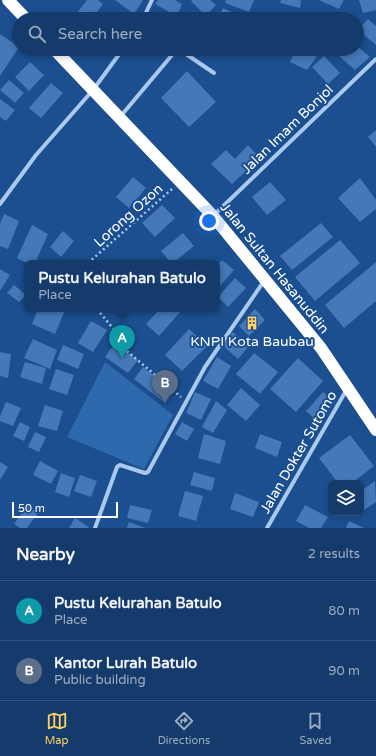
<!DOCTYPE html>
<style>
body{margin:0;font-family:"Varela Round",sans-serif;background:#214673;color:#f1f3f6}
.controls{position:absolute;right:12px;bottom:12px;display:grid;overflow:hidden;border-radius:8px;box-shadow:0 2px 6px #0003}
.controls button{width:36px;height:36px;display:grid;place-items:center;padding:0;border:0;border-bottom:1px solid #33557e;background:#143b6b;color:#f1f3f6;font:20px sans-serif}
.scale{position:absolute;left:12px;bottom:10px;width:106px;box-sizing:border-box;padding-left:4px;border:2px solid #fff;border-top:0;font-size:11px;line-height:14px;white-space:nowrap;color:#fff;-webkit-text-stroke:3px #1b4f8f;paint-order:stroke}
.you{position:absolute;left:209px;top:221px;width:14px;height:14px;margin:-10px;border:3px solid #fff;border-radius:50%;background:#1a73e8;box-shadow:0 0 0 6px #1a73e833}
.badge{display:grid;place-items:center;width:26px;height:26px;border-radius:50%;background:#ffd166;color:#fff;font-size:13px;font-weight:700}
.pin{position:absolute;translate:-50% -33px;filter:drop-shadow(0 1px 2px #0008)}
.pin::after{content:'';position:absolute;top:21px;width:14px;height:12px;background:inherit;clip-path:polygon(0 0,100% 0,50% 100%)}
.popup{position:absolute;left:24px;top:260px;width:196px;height:52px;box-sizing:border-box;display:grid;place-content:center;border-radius:8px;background:#143b6b;filter:drop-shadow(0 1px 3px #0005);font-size:13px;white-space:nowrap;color:#9dadc1}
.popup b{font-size:15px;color:#f1f3f6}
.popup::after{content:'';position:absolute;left:50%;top:100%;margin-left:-8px;border:8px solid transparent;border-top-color:#143b6b}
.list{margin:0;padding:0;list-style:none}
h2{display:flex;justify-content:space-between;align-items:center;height:52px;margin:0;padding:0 16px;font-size:17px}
h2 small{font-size:13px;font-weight:400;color:#9dadc1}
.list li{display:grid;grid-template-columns:26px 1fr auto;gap:12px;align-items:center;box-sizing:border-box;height:60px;padding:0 16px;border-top:1px solid #33557e}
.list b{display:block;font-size:15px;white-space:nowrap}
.list p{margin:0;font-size:13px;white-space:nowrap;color:#9dadc1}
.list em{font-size:13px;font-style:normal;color:#9dadc1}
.icon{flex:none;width:22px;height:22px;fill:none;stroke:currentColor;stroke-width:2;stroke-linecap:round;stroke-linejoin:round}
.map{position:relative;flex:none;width:376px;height:528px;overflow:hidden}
.search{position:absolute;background:#143b6b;box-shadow:0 2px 6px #0003;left:12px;right:12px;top:12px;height:44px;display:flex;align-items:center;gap:10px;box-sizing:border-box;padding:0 14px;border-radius:22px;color:#9dadc1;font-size:15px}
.sheet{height:172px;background:#143b6b}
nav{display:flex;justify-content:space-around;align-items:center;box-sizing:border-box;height:56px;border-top:1px solid #33557e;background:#143b6b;font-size:11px;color:#9dadc1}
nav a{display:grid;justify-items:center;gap:2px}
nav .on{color:#ffd166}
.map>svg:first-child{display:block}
.green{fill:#2e69ad}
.building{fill:#4478b7}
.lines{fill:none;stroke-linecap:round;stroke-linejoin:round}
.path{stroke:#a9c9ee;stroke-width:2.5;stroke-dasharray:2 3;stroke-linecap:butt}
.street{stroke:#a9c9ee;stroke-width:4}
.highway{stroke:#fff;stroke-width:12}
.labels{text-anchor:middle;stroke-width:4;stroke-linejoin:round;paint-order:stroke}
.street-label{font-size:14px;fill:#fff;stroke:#1b4f8f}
.poi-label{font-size:14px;fill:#fff;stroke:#1b4f8f}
</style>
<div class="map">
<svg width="376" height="528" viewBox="0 0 376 528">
<rect width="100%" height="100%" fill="#1b4f8f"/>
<path class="green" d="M105 362 173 415 144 469 67 437Z"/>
<g class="building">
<path d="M87 0H98L103 4 92 19H72Z"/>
<path d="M115 0H143L134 14Z"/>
<path d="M158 0H175L182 4 177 16 155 4Z"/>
<path d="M192 0H210L216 5 206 16 191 1Z"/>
<path d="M226 0H254L249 12 225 3Z"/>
<path d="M281 0H301L300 8 280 3Z"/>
<path d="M319 0H344L339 9Z"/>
<path d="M359 0H376V10L363 13Z"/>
<path d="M223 8 241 17 240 19H217Z"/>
<path d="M368 19 376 26V45L358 30Z"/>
<path d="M0 34 19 47 0 76Z"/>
<path d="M357 46 370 57 355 70 339 56 345 49H357Z"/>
<path d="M296 49H322L307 70 290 62Z"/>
<path d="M324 56 340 73 328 84 312 67Z"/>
<path d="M30 62 44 75 29 91 15 77Z"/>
<path d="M187 71 216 102 189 127 161 98Z"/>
<path d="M9 80 24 93 15 103 0 90Z"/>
<path d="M51 83 63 93 41 118 29 108Z"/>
<path d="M0 99 15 110 6 121 0 117Z"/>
<path d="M376 130V147L368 137Z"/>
<path d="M248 145 260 158 232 184 211 164 226 150 235 159Z"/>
<path d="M133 177 146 188 129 208 116 197Z"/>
<path d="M360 178 376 200V209L360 222 338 198Z"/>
<path d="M270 182 286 200 267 215 252 197Z"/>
<path d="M162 205 175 218 155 237 142 223Z"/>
<path d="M4 214 19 221 8 249 0 246V224Z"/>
<path d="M321 223 333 237 292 270 280 256Z"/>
<path d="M32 225 48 234 35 263H27L17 258Z"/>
<path d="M63 231 74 241 61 257 50 247Z"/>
<path d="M183 233 194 246 173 263H171L161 251Z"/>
<path d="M340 240 360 263 315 301 295 277Z"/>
<path d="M222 260 234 270 218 288 217 266Z"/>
<path d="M376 262V301L344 328 325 305Z"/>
<path d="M0 269 10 275 0 291Z"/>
<path d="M235 278 246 288 228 307 218 297Z"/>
<path d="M14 285 26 295 19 302 7 293Z"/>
<path d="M38 309 65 310 55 334 32 324Z"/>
<path d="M160 309H179L181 311 159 336 146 324Z"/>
<path d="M255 309 265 320 249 336 239 326Z"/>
<path d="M91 321 107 330 93 352 78 343Z"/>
<path d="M189 329 207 346 182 371 165 355Z"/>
<path d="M233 332 249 346 238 359 222 345Z"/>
<path d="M33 339 57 350 50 369 24 358Z"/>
<path d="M115 343 138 360 128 373 105 357Z"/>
<path d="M63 345 84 354 78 369 57 360Z"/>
<path d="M0 352 11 354 8 378 0 376Z"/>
<path d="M254 353 278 372 260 394 236 374Z"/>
<path d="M217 357 231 366 218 389 203 381Z"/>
<path d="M298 358 323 381 296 412 270 389Z"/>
<path d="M25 362 46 368 42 384 20 377Z"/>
<path d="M143 367 174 391 165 403 134 379Z"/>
<path d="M56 369 74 375 67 395 49 389Z"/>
<path d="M241 388 260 405 246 421 227 405Z"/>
<path d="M195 392 211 399 201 420 186 413Z"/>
<path d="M323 392 335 402 318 422 306 411Z"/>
<path d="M216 401 227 410 213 433 202 427Z"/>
<path d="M6 402 21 408 13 426 0 421V416Z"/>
<path d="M45 405 63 411 57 431 38 426Z"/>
<path d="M20 422 30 427 24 441 13 436Z"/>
<path d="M182 422 194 429 187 441 175 434Z"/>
<path d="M35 432 46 437 39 452 28 447Z"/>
<path d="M204 434 226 441 220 464 198 458Z"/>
<path d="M260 434 282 442 277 457 255 448Z"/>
<path d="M350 435 374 466 352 483H338L319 458Z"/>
<path d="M40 461 58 471 51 484 33 475Z"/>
<path d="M0 462 8 467 0 480Z"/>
<path d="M194 472 215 478 212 491 190 485Z"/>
<path d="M61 473 75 478 69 497 55 492Z"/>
<path d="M80 475 97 481 91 497 74 491Z"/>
<path d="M375 481 376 502 361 512V491Z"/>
<path d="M185 491 203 496 196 521 178 516Z"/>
<path d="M235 493 259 502 253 517 230 509Z"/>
<path d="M130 505 152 510 148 523 127 518Z"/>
<path d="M305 505 328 517 321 528H309L296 521Z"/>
<path d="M27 506 38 513 27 528H20L14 524Z"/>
<path d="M75 518 89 527 88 528H69Z"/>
<path d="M349 521 364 528H346Z"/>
<path d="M129 522 145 528H127Z"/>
</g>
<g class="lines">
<g class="path">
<path d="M88 263 172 189"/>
<path d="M97 309 116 332 114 340 181 397"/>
</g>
<g class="street">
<path d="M143 19 152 0"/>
<path d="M120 117 172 55 180 50 214 73"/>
<path d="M0 204 36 155 93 90 123 49"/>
<path d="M214 215 376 59"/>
<path d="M95 528 117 467 120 465 145 473 148 472 205 367 264 281"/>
<path d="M267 528 347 389"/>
</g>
<g class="highway">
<path d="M8 0 26 19"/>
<path d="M54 49 213 216 321 348 376 430"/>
</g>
</g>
<defs>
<g id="building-bare" transform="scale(1.08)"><path d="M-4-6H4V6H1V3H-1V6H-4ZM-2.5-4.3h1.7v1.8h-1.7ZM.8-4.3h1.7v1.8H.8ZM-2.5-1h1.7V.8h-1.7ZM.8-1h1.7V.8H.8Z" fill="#ffd166" stroke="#1b4f8f" stroke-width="2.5" paint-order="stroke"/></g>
</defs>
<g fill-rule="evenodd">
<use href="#building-bare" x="252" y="323"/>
</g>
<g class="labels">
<g class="street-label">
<text transform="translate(287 129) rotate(-44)" y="5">Jalan Imam Bonjol</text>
<text transform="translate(128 215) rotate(-42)" y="5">Lorong Ozon</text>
<text transform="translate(275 268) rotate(51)" y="5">Jalan Sultan Hasanuddin</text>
<text transform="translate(298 452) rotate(-60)" y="5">Jalan Dokter Sutomo</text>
</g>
<g class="poi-label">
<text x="252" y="346">KNPI Kota Baubau</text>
</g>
</g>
</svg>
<div class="controls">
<button><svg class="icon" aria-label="layers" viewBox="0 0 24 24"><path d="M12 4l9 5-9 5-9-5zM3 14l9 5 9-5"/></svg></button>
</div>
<div class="scale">50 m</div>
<div class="you"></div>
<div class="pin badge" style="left:122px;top:358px;background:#0f9aa8">A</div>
<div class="popup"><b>Pustu Kelurahan Batulo</b>Place</div>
<div class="pin badge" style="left:165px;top:403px;background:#5c6f8a">B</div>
<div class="search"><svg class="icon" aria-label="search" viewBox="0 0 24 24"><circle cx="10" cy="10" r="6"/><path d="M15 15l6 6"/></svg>Search here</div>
</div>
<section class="sheet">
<h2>Nearby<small>2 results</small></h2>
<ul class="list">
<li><span class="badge" style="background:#0f9aa8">A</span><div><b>Pustu Kelurahan Batulo</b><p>Place</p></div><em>80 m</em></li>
<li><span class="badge" style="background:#5c6f8a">B</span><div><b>Kantor Lurah Batulo</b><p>Public building</p></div><em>90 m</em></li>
</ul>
</section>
<nav>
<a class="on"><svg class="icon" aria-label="map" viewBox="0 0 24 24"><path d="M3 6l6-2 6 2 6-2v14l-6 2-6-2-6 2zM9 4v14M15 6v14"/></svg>Map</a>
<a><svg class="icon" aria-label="directions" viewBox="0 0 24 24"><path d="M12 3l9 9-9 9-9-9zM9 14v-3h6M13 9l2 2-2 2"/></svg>Directions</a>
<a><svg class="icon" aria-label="saved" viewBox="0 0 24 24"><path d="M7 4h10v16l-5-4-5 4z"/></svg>Saved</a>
</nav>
